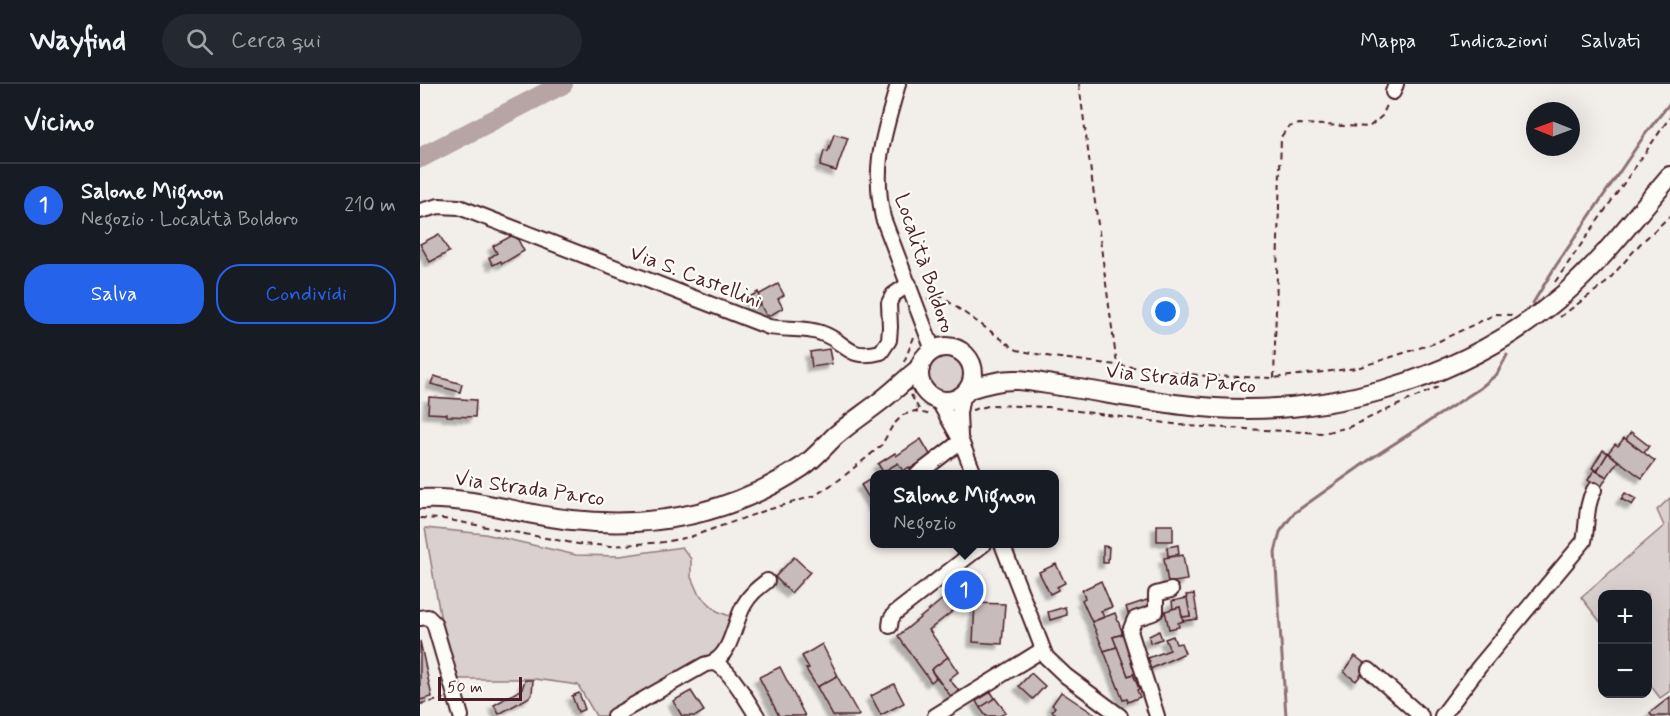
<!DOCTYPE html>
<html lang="it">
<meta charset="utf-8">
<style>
body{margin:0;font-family:Mynerve,sans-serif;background:#242831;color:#f1f3f6}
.controls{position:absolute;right:18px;bottom:18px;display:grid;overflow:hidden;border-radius:12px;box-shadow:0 6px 24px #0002}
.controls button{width:54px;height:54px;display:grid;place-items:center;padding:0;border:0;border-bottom:2px solid #363941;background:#171b24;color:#f1f3f6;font:30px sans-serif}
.compass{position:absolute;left:1106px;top:18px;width:54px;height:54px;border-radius:50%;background:#171b24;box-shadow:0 6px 24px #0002;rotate:271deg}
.scale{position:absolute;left:18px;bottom:15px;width:84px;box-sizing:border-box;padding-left:6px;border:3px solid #4a1f2b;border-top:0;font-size:16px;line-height:21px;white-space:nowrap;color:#4a1f2b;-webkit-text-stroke:4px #fdfcf7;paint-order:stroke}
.you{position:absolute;left:746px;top:228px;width:21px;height:21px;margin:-15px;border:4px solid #fff;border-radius:50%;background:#1a73e8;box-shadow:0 0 0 9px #1a73e833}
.badge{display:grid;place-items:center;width:39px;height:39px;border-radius:50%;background:#2563eb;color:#fff;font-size:20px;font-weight:700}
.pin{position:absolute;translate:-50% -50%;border:3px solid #fff;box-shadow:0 2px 6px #0006}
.popup{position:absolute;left:450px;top:386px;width:189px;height:78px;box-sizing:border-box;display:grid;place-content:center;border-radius:12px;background:#171b24;filter:drop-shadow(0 2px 4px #0005);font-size:20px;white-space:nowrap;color:#9ea1a6}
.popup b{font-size:22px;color:#f1f3f6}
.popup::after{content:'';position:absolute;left:50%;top:100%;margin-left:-12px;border:12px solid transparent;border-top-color:#171b24}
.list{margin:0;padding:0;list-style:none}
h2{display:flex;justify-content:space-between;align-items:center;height:78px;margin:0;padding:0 24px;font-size:26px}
h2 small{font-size:20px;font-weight:400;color:#9ea1a6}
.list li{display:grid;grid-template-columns:39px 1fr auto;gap:18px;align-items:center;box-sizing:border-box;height:84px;padding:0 24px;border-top:2px solid #363941}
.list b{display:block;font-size:22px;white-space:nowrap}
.list p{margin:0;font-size:20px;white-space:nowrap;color:#9ea1a6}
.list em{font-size:20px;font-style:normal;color:#9ea1a6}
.actions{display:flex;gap:12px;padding:18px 24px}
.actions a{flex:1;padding:14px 0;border:2px solid #2563eb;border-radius:24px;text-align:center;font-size:21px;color:#2563eb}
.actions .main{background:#2563eb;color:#fff}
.icon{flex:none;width:33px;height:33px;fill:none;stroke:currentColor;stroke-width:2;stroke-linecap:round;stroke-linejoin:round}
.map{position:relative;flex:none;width:1250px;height:632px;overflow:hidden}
header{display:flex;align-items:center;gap:36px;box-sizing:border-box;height:84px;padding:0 30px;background:#171b24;border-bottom:2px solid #363941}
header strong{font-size:28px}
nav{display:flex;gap:33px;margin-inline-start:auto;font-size:21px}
.search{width:420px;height:54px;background:#242831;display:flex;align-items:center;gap:15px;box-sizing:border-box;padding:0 21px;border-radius:33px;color:#9ea1a6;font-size:22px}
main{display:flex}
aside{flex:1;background:#171b24}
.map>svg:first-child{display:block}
.green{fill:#d9d0cf;stroke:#92787d;stroke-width:1.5}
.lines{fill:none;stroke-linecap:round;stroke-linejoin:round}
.stream{stroke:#8b6f75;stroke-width:3}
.river{stroke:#b7a5a6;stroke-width:20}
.building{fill:#c8bbbb;stroke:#4a1f2b;stroke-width:1.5;filter:url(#shadow)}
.minor-casing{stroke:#4a1f2b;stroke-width:18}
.major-casing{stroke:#4a1f2b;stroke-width:22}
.path{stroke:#4a1f2b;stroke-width:2;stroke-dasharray:6 4.5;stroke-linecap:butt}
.minor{stroke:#fdfcf7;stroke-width:14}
.major{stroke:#fdfcf7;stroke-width:18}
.labels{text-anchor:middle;stroke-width:4.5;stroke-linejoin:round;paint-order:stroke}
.street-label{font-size:21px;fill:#4a1f2b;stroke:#fdfcf7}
</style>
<header>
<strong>Wayfind</strong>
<div class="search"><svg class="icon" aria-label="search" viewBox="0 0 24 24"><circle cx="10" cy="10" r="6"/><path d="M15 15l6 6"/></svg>Cerca qui</div>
<nav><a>Mappa</a><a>Indicazioni</a><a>Salvati</a></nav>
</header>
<main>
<aside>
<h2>Vicino<small></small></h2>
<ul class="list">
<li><span class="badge">1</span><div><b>Salone Mignon</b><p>Negozio · Località Boldoro</p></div><em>210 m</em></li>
</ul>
<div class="actions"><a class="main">Salva</a><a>Condividi</a></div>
</aside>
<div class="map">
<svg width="1250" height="632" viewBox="0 0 1250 632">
<defs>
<filter id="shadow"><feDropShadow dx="-5" dy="5" stdDeviation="1.5" flood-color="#0004"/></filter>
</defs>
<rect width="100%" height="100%" fill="#f2efeb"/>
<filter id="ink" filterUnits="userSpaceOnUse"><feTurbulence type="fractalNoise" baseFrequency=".0167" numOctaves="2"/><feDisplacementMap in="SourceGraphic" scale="12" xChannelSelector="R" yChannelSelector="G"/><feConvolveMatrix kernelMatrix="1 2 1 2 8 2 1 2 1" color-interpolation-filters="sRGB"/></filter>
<g filter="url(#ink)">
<g class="green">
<circle cx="526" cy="290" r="18"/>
<path d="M1250 414V607L1240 614 1228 598V510H1182V540L1161 513 1244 442 1237 426Z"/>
<path d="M5 444 65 450 156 471 200 472 262 463 271 475V493L278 509 297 527 312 533 299 568 185 632H176L158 601 115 595H37L20 531Z"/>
</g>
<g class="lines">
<g class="stream">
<path d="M1113 219 1135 183 1226 49 1250 19"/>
<path d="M866 632 855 468 860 448 874 429 952 374 1059 305 1077 290 1087 271"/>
</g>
<path class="river" d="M0 74 143 0"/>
</g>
<g class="building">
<path d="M414 50 428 54 416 87 400 82 404 67 408 68Z"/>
<path d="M19 150 29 168 10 178 0 160Z"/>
<path d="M95 150 104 167 82 180 81 177 73 181 69 174 77 169 73 162Z"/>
<path d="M358 200 364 211 358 215 363 224 349 232 346 231 338 216 340 215 338 211Z"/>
<path d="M338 208 341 220 335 224 328 214Z"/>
<path d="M409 265 412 280 392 283 390 268Z"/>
<path d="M14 292 42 300 40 308 11 300Z"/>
<path d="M9 313 56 316 55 333 27 332V330L8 329Z"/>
<path d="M1211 348 1229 362 1224 369 1206 355Z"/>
<path d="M1204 354 1235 377 1222 394 1188 369 1195 360 1198 362Z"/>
<path d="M501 355 511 372 490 385 489 383 483 387 478 379 463 388 458 380 475 369 476 372Z"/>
<path d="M1183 366 1188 369 1177 387 1172 384Z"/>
<path d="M1188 369 1198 377 1187 393 1177 387Z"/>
<path d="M1174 386 1187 393 1180 405 1168 396Z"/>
<path d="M454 393V422L441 401Z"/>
<path d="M1205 409 1216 415 1212 421 1201 415Z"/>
<rect x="737" y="441" width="16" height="16"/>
<path d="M758 461 759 470 748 472 747 463Z"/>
<path d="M683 462 689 463 688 479H683Z"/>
<path d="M763 471 767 496 748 499 744 474Z"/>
<path d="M374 473 390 488 371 509 355 493Z"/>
<path d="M636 480 645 499 637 503 638 506 630 510 619 488Z"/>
<path d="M681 497 692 523 681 527 684 533 672 538 662 516 665 514 662 506Z"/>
<path d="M529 510 539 522 509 546 528 573 511 586 516 594 511 598 478 552Z"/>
<path d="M774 510 778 535 763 537 762 533 770 532 766 511Z"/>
<path d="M767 514 770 532 762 533 760 523 753 525 752 517Z"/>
<path d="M730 515 733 524 709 532 706 523Z"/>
<path d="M555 519 585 520 582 560 553 558Z"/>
<path d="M645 523 647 531 630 536 628 528Z"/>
<path d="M760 523 763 537 758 539 759 543 749 545 745 527Z"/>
<path d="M695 529 703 550 693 553 697 563 684 567 672 538Z"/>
<path d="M739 547 742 555 730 559 729 552Z"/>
<path d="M706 549 720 588 708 592 693 553Z"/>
<path d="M753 552 756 560 761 559 765 569 726 587 722 580 730 578 728 574 750 566 745 555Z"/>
<path d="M0 557 12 613 0 616Z"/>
<path d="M402 560 418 592 397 603 386 585 389 584 382 572Z"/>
<path d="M697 563 708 592 713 590 719 605 717 606 720 613 708 618 707 615 703 616 684 567Z"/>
<path d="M935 572 948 582 936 597 924 588Z"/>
<path d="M528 573 538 588 529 595 540 608 532 614 511 586Z"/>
<path d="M360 583 385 632H359L339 593Z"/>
<path d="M611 589 625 602 613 615 599 602Z"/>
<path d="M417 592 439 631 438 632H413L397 603Z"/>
<path d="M105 596H113L112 610 108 614 79 630 74 621 102 605Z"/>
<path d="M474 600 484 619 461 631 451 612Z"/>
<path d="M271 607 284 627 276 632H262L253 617Z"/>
<path d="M571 608 575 614 560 624 556 617Z"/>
<path d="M641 608 677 632H639L632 627 635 623 632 621Z"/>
<path d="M159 609 165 625 158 628 152 612Z"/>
<path d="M1250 613V632H1232L1230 629Z"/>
<path d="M575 614 586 628 580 632H566L560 624Z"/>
</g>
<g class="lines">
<g class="minor-casing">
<g id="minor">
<path d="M478 0C464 52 452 79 463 134L513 266"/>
<path d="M973 8 976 0"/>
<path d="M0 127 19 122 39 123 349 243C366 246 385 243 401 249 428 258 426 277 461 268L469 256 470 243 469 219 473 211 489 200"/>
<path d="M518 316 541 357 554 390"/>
<path d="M540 352 539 329 542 312"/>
<path d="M498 390 541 357"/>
<path d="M582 460 626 573 646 592 700 632"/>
<path d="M0 534 8 533 14 539 41 632"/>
<path d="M470 542 471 535 475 529 564 460"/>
<path d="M293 578C312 569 314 538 324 521 330 510 338 504 347 497"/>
<path d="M949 586 1001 632"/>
<path d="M194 632 284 581C285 580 293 579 293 579 307 580 329 620 337 632"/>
<path d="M515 632 622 566"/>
<path d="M737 632 710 547 715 535 733 529 736 527V510L751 506"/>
<path d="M1022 632 1059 583 1164 457C1168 439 1165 423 1174 406"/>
</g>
</g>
<g class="major-casing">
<g id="major">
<circle cx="526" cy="290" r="27"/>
<path d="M549 305C564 300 582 295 598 296 614 297 631 301 647 303 686 309 724 316 763 321 898 338 1041 299 1144 210 1182 177 1217 130 1250 92"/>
<path d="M0 415C52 412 101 431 152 436 234 445 313 429 382 383 394 375 404 363 415 352 430 339 447 328 462 316 475 306 487 294 500 284"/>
</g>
</g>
<g class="path">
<path d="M659 0 697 281"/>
<path d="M1135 198 1250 33"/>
<path d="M507 215 522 213 597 266 632 273 786 292 854 294 937 284 1015 259 1076 230 1092 231"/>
<path d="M1140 233 1186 199 1220 160 1250 132"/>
<path d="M484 278 494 253"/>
<path d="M854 294 861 53 868 43 879 40 949 43 962 32 968 19"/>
<path d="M491 311 500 327"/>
<path d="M552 326 572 321 628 323 768 342 903 349 929 343 1018 303"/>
<path d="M0 434 24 435 158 460 192 462 244 458 270 453 344 427 394 412 419 396 461 362 473 341 483 331 495 327 511 331"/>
<path d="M0 620 24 615"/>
</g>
<use href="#minor" class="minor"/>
<use href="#major" class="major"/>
</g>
</g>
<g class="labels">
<g class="street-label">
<text transform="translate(505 179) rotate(71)" y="7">Località Boldoro</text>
<text transform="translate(276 192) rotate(21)" y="7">Via S. Castellini</text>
<text transform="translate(761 294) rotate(6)" y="7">Via Strada Parco</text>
<text transform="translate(110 404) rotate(8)" y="7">Via Strada Parco</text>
</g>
</g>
</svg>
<div class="controls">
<button>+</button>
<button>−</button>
</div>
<svg class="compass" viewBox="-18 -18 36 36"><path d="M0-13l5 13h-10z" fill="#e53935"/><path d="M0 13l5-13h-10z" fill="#9ea1a6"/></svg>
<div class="scale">50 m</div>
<div class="you"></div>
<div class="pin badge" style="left:544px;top:506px">1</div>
<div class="popup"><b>Salone Mignon</b>Negozio</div>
</div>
</main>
